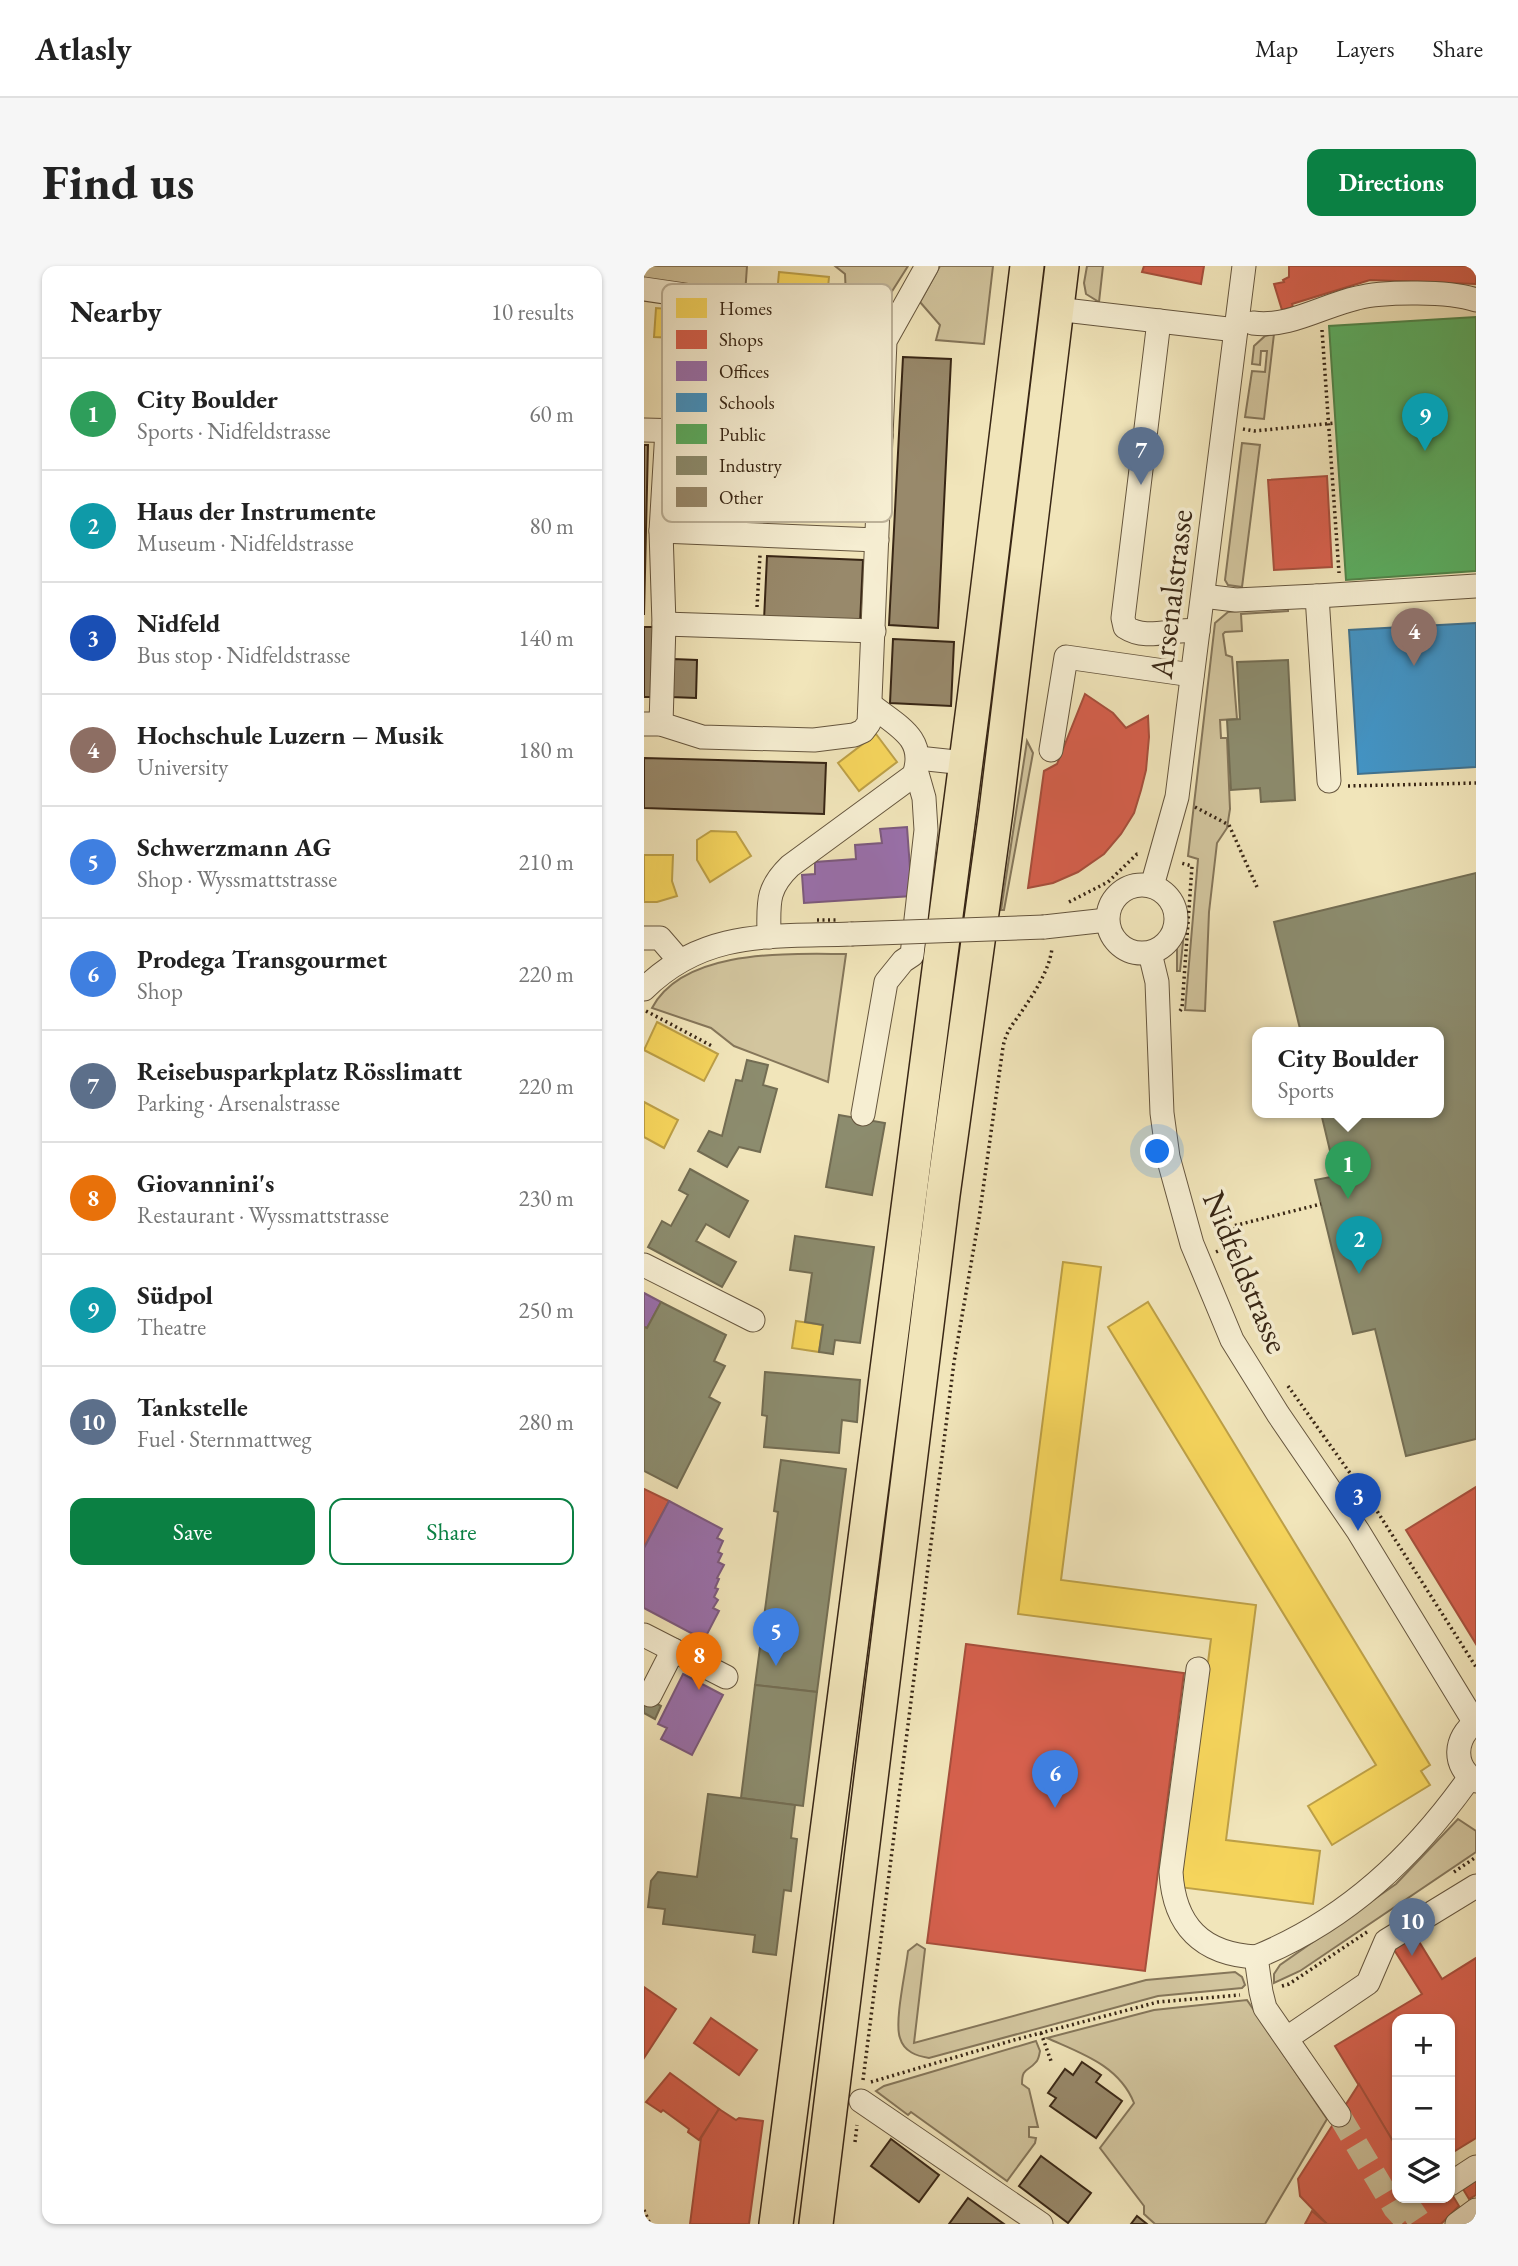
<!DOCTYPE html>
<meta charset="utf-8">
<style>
body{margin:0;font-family:"EB Garamond",serif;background:#f6f6f6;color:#222}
.controls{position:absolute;right:21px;bottom:21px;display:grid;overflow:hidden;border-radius:14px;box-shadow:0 2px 5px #0004}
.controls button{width:63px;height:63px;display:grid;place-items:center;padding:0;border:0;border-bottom:2px solid #e0e0e0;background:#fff;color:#222;font:35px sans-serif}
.you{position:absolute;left:514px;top:886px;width:24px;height:24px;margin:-18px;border:5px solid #fff;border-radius:50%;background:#1a73e8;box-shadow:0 0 0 10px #1a73e833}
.badge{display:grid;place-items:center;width:46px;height:46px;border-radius:50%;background:#0b8043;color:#fff;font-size:23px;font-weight:700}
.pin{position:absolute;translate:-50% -58px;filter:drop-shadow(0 2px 4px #0008)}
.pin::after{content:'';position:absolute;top:37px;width:24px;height:21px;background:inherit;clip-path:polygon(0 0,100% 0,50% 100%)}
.popup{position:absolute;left:608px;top:761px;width:192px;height:91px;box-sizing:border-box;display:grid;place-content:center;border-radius:14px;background:#fff;filter:drop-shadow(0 2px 5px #0005);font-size:23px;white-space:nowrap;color:#767676}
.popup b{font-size:26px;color:#222}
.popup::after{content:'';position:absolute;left:50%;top:100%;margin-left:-14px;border:14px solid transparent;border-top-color:#fff}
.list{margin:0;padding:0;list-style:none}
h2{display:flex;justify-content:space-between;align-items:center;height:91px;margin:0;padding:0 28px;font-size:30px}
h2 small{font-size:23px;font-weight:400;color:#767676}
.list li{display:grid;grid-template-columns:46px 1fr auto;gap:21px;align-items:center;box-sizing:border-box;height:112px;padding:0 28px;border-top:2px solid #e0e0e0}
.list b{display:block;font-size:26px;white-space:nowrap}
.list p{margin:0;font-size:23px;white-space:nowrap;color:#767676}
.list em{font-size:23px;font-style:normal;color:#767676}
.actions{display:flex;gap:14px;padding:21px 28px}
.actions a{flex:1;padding:16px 0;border:2px solid #0b8043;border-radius:14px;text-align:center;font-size:24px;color:#0b8043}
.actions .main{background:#0b8043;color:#fff}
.icon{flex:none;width:38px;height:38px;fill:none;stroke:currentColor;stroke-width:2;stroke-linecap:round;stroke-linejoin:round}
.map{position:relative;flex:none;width:832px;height:1958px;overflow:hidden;border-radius:14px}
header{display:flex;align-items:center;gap:42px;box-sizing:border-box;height:98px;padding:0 35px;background:#fff;border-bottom:2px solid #e0e0e0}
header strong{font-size:33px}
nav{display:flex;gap:38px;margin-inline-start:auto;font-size:24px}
.intro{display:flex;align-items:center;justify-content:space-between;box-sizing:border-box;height:168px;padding:0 42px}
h1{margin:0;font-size:49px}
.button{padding:18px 32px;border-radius:14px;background:#0b8043;color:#fff;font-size:24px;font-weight:700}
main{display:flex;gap:42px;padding:0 42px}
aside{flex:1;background:#fff;border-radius:14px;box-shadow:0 2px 5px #0004}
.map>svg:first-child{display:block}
.green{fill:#d2c59e;stroke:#85765a;stroke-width:2}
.homes{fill:#f6d55c;stroke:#bda047;stroke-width:2}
.shops{fill:#d6604d;stroke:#a74f3c;stroke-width:2}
.offices{fill:#9970ab;stroke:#7c5a7e;stroke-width:2}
.schools{fill:#4393c3;stroke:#40728f;stroke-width:2}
.public{fill:#5aae61;stroke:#50854a;stroke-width:2}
.industry{fill:#8c8c6e;stroke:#736d53;stroke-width:2}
.building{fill:#98896b;stroke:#382615;stroke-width:2}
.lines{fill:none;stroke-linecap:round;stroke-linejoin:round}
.minor-tunnel{stroke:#ccbf99;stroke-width:23;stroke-dasharray:23 11;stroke-linecap:butt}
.minor-casing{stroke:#66563e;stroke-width:25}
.highway-casing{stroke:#382615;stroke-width:36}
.path{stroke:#382615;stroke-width:3.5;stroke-dasharray:2 3.5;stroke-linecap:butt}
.minor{stroke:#f6eed2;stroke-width:23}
.highway{stroke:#f1e5ba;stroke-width:33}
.minor-bridge-casing{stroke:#66563e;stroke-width:25;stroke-linecap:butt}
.path-bridge{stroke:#382615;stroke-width:3.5;stroke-dasharray:2 3.5;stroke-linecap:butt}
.minor-bridge{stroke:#f6eed2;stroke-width:23}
.labels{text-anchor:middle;stroke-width:7;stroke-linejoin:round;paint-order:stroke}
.street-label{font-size:32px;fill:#382615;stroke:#f6eed2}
.key{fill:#f6eed2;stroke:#bdb299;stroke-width:2}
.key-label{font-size:19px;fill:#382615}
</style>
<header>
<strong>Atlasly</strong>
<nav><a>Map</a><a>Layers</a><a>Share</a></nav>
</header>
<div class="intro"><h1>Find us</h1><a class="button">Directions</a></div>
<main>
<aside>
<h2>Nearby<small>10 results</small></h2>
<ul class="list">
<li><span class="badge" style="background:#2e9e5b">1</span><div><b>City Boulder</b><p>Sports · Nidfeldstrasse</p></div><em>60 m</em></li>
<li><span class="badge" style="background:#0f9aa8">2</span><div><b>Haus der Instrumente</b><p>Museum · Nidfeldstrasse</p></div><em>80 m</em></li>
<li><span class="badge" style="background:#1a4fb4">3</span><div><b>Nidfeld</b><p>Bus stop · Nidfeldstrasse</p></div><em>140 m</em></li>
<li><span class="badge" style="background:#8d6e63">4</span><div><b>Hochschule Luzern – Musik</b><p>University</p></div><em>180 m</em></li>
<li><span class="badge" style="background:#3f7fe0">5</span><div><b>Schwerzmann AG</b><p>Shop · Wyssmattstrasse</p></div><em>210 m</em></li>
<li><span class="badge" style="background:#3f7fe0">6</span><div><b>Prodega Transgourmet</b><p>Shop</p></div><em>220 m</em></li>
<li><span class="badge" style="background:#5c6f8a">7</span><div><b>Reisebusparkplatz Rösslimatt</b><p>Parking · Arsenalstrasse</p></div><em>220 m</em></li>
<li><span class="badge" style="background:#e8710a">8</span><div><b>Giovannini's</b><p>Restaurant · Wyssmattstrasse</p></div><em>230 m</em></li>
<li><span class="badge" style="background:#0f9aa8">9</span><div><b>Südpol</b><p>Theatre</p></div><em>250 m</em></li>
<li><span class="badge" style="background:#5c6f8a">10</span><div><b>Tankstelle</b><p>Fuel · Sternmattweg</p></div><em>280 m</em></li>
</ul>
<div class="actions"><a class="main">Save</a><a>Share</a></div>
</aside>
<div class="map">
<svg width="832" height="1958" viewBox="0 0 832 1958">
<rect width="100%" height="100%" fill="#f1e5ba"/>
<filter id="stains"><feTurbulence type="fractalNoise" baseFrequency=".00286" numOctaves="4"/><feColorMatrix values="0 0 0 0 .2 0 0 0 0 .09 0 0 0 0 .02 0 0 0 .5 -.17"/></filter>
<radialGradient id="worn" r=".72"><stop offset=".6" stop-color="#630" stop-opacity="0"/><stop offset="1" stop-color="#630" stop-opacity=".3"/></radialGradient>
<g class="green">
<path d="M0 0H103L101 29 0 15Z"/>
<path d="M191 0H264L240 38 242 40 225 68 203 54 201 8Z"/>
<path d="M296 0H349L340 78 292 74 296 59 276 36Z"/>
<path d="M443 0H459L455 36 442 28 440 17Z"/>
<path d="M630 68 620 153 601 151 608 105 621 106 623 85H617L616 99 608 98 610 80 621 70Z"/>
<path d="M598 177 616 179 598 321 584 319 581 314Z"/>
<path d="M644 341V345L597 348 598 365 581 366 579 368 582 389 588 391 593 453 576 454 577 472H583L586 543 583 562 573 577 565 646 561 745 541 744 554 593 544 590 571 357 584 346Z"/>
<path d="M383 475 389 487 360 644H357Z"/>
<path d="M541 657 536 705H533V676Z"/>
<path d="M202 688 184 816 90 780 67 762 8 742C40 682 145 688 202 688Z"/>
<path d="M814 1553 832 1565V1586L656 1705 630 1717V1708L636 1699 752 1618Z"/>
<path d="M273 1678 281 1683 270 1777 502 1714 591 1706 598 1711 601 1719 598 1722 514 1730 285 1792C273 1790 260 1786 256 1772 250 1756 262 1704 264 1685Z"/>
<path d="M603 1734 683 1853 621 1958H511L500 1948V1940L456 1882 490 1837C475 1799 436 1787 403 1772L510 1744Z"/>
<path d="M392 1775 396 1785C395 1789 395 1793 392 1796 384 1806 378 1801 378 1818L385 1823 394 1861H385V1871L392 1872 391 1877 363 1915 267 1846 264 1849 232 1825 240 1820Z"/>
</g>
<g class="homes">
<path d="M135 6 185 11 182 44 132 39Z"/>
<path d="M25 36H37V41L50 42 49 60H55L53 78 32 77 33 72 10 71 12 42 24 43Z"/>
<path d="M232 468 253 496 215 525 194 497Z"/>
<path d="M67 565 92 566 107 590 66 616 53 594V574Z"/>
<path d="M0 589H29L28 615 33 630 13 636H0Z"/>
<path d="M13 756 74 788 60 815 0 784Z"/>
<path d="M0 836 34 854 20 882 0 871Z"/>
<path d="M419 996 457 1001 417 1314 612 1339 582 1574 676 1585 669 1638 535 1621 567 1373 374 1348Z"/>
<path d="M504 1036 786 1499 777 1505 786 1519 688 1579 664 1540 732 1499 464 1061Z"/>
<path d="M152 1055 179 1059 175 1086 148 1082Z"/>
</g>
<g class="shops">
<path d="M500 0H560L557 18 498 6Z"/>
<path d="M645 0H832V18L726 14 648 38 649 41 638 44 630 18 640 16 639 14 645 11Z"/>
<path d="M683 210 688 301 630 304 624 214Z"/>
<path d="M441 428 469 447 482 462 504 450 505 471 502 504 497 524 490 547 477 568 460 588 434 606 409 617 384 622 400 505 413 498Z"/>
<path d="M832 1221V1378L762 1264Z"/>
<path d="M0 1223 25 1235 0 1282Z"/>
<path d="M322 1378 540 1407 501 1705 283 1677Z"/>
<path d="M771 1669 798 1713 832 1692V1872L806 1888V1753H753V1882L691 1780 778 1728 749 1682Z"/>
<path d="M0 1721 32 1743 0 1792Z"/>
<path d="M67 1752 113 1784 95 1809 50 1777Z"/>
<path d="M26 1807 75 1843 55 1874 44 1866 45 1863 19 1844 17 1846 2 1836Z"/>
<path d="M715 1818 753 1882V1932H806V1925L815 1940 797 1958H683L656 1930 654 1913Z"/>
<path d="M75 1843 92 1854 95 1852 119 1855 105 1958H46L57 1872Z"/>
<path d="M828 1911 832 1916V1929L825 1933 816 1918Z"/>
<path d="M668 1945 683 1958H661Z"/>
</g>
<g class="offices">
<path d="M263 561 268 630 160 637 158 609 171 608V596L212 593 211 579 238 577 236 563Z"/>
<path d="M0 1027 17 1036 3 1062 0 1061Z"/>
<path d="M25 1235 78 1263 73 1272 79 1275 74 1286 78 1288 74 1296 80 1299 73 1312 75 1313 71 1322 74 1323 70 1331 74 1334 69 1342 75 1345 60 1374 0 1342V1282Z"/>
<path d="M39 1408 79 1429 48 1489 17 1473 23 1462 14 1458Z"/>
</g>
<path class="schools" d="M832 357V501L714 508 705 364Z"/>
<path class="public" d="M832 51V305L702 314 685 60Z"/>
<g class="industry">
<path d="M82 54 111 56 110 76H98V82L81 81Z"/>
<path d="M644 394 651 534 617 536 616 522 587 524 583 454 596 453 593 396Z"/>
<path d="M832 607V1173L762 1190 731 1063 709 1068 671 914 692 910 677 847H795V767H657L630 656Z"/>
<path d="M103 794 124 799 119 819 133 823 116 886 95 881 83 901 54 885 65 865 78 870 92 814 98 815Z"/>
<path d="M195 849 241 857 228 929 182 921Z"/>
<path d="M46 903 104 935 85 971 62 958 52 975 92 996 78 1021 4 981 18 955 27 960 44 929 35 924Z"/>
<path d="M151 970 230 981 216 1077 191 1074 189 1088 175 1086 179 1059 161 1056 168 1007 146 1004Z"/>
<path d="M17 1036 82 1069 70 1095 81 1100 65 1131 76 1137 33 1222 0 1205V1061L3 1062Z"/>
<path d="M121 1106 216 1114 213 1156 198 1154 195 1187 120 1181 123 1150 118 1149Z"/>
<path d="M137 1194 202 1203 173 1426 111 1419 134 1246 130 1245Z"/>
<path d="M111 1419 173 1426 159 1540 97 1532Z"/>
<path d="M0 1431 17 1440 11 1453 0 1447Z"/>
<path d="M64 1528 151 1539 147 1572 153 1573 147 1625 140 1624 132 1689 109 1686 111 1669 19 1658 21 1643 4 1641 7 1615 14 1606 53 1611Z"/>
</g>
<g class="building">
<path d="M259 91 307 93 294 362 245 359Z"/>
<path d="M0 179H4L0 349Z"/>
<path d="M33 182 115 186V190L132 191V186L223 189 220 255 130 251V248L111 247V252L30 248Z"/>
<path d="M123 290 219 294 216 358 120 354Z"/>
<path d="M0 361H11L8 431H0Z"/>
<path d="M249 373 310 376 307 440 246 437Z"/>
<path d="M29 393 53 394 52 432 27 431Z"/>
<path d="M0 492 182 497 180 548 0 542Z"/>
<path d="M438 1796 457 1809 452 1816 478 1835 452 1872 406 1840 412 1832 404 1827 421 1803 429 1809Z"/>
<path d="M247 1873 295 1909 275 1936 227 1900Z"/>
<path d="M397 1890 447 1927 424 1957 375 1920Z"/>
<path d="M324 1932 360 1958H305Z"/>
<path d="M493 1950 503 1958H487Z"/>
</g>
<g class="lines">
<g class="minor-tunnel">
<path d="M695 1849 751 1943 765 1958"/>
<path d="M758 1950 785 1932"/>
</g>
<g class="minor-casing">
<g id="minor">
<path d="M0 23 116 40"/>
<path d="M412 43 592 64"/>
<path d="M515 55 479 352 481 361C504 376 529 361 554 365"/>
<path d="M609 57C645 62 678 40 713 32 740 25 807 25 832 34"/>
<path d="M0 164 237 170"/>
<path d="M17 265 233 274"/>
<path d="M559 330 592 334 673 330 685 515"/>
<path d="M673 330 832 320"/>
<path d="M20 358 230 365"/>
<path d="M0 458H17L58 471 170 474 210 469 219 465 225 457 241 75 283 0"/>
<path d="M17 458 20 358 17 265 23 164"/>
<path d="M407 484 422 391 548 409"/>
<path d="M274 492 321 497"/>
<circle cx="498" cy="653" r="34"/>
<path d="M508 620 533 531 600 0"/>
<path d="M400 661 463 654"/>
<path d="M125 671C125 639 121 624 146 600L270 509C283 472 253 460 227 439"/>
<path d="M0 672H16L35 694"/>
<path d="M506 687 513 716 518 847 524 891 548 978 588 1074 634 1148 714 1265 831 1457"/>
<path d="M0 723C61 663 127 671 207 668"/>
<path d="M219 848 242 716 259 695 268 689 282 564 280 532 272 504"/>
<path d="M0 999 109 1054"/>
<path d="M0 1369 82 1411"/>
<path d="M554 1403 527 1606C530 1660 558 1688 612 1691"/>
<path d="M6 1429 29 1384"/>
<path d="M832 1456C810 1472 808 1500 832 1515"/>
<path d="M643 1772 724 1717 742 1675 832 1620"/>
<path d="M217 1835 397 1958"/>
<path d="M695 1849 621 1742 617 1726 612 1691C703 1654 770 1590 826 1511"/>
<path d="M806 1918 832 1901"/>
<path d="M813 1958 832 1944"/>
</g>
</g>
<g class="highway-casing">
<g id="highway">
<path d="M132 1958 330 434 383 0"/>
<path d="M172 1958 299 929 352 545 418 0"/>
</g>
</g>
<g class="path">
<path d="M678 64 695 307"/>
<path d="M599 163 610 165 691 157"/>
<path d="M113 341 116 289"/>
<path d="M704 520 832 517"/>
<path d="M551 541 585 559 613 621"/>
<path d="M425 636 464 616 493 588H496"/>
<path d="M2 745 68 780"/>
<path d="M536 745 538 742 548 600 537 597"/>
<path d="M572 986 588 979 589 960 677 938"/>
<path d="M644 1120 733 1245 832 1401"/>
<path d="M810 1606 832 1591"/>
<path d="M638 1720 645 1718 723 1666"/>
<path d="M397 1767 407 1795"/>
<path d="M219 1814 310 1096 335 952 359 781C362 764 371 756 380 742 391 726 406 702 408 682"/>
<path d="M227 1816 370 1774 514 1736 596 1729"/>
<path d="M211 1876 213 1859"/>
<path d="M0 1944 6 1958"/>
</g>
<use href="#minor" class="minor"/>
<use href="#highway" class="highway"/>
<g class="minor-bridge-casing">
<path id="minor-bridge" d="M207 668 400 661"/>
</g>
<path class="path-bridge" d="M173 654H192"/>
<use href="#minor-bridge" class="minor-bridge"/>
</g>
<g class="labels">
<g class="street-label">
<text transform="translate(527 328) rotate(-83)" y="11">Arsenalstrasse</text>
<text transform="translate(602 1006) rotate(67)" y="11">Nidfeldstrasse</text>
</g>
</g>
<rect x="18" y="18" width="230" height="238" rx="10" class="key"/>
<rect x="32" y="32" width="31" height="20" fill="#f6d55c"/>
<rect x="32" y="64" width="31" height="19" fill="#d6604d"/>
<rect x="32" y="95" width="31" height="20" fill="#9970ab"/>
<rect x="32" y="127" width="31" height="19" fill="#4393c3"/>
<rect x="32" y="158" width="31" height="20" fill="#5aae61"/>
<rect x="32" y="190" width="31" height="19" fill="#8c8c6e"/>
<rect x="32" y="221" width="31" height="20" fill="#98896b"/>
<g class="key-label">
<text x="75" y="49">Homes</text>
<text x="75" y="80">Shops</text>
<text x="75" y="112">Offices</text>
<text x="75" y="143">Schools</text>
<text x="75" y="175">Public</text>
<text x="75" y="206">Industry</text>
<text x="75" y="238">Other</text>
</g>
<rect width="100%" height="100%" filter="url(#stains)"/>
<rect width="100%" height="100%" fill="url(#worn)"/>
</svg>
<div class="controls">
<button>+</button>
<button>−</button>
<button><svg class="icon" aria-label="layers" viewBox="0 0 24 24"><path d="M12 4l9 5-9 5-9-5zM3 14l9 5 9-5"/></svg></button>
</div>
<div class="you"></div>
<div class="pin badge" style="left:704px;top:933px;background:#2e9e5b">1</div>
<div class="popup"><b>City Boulder</b>Sports</div>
<div class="pin badge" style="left:715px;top:1008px;background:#0f9aa8">2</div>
<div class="pin badge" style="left:714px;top:1265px;background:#1a4fb4">3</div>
<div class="pin badge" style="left:770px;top:400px;background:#8d6e63">4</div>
<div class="pin badge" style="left:132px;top:1400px;background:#3f7fe0">5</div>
<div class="pin badge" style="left:411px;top:1542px;background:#3f7fe0">6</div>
<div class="pin badge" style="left:497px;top:219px;background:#5c6f8a">7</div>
<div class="pin badge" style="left:55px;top:1424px;background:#e8710a">8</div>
<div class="pin badge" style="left:781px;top:185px;background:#0f9aa8">9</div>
<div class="pin badge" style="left:768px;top:1690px;background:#5c6f8a">10</div>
</div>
</main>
